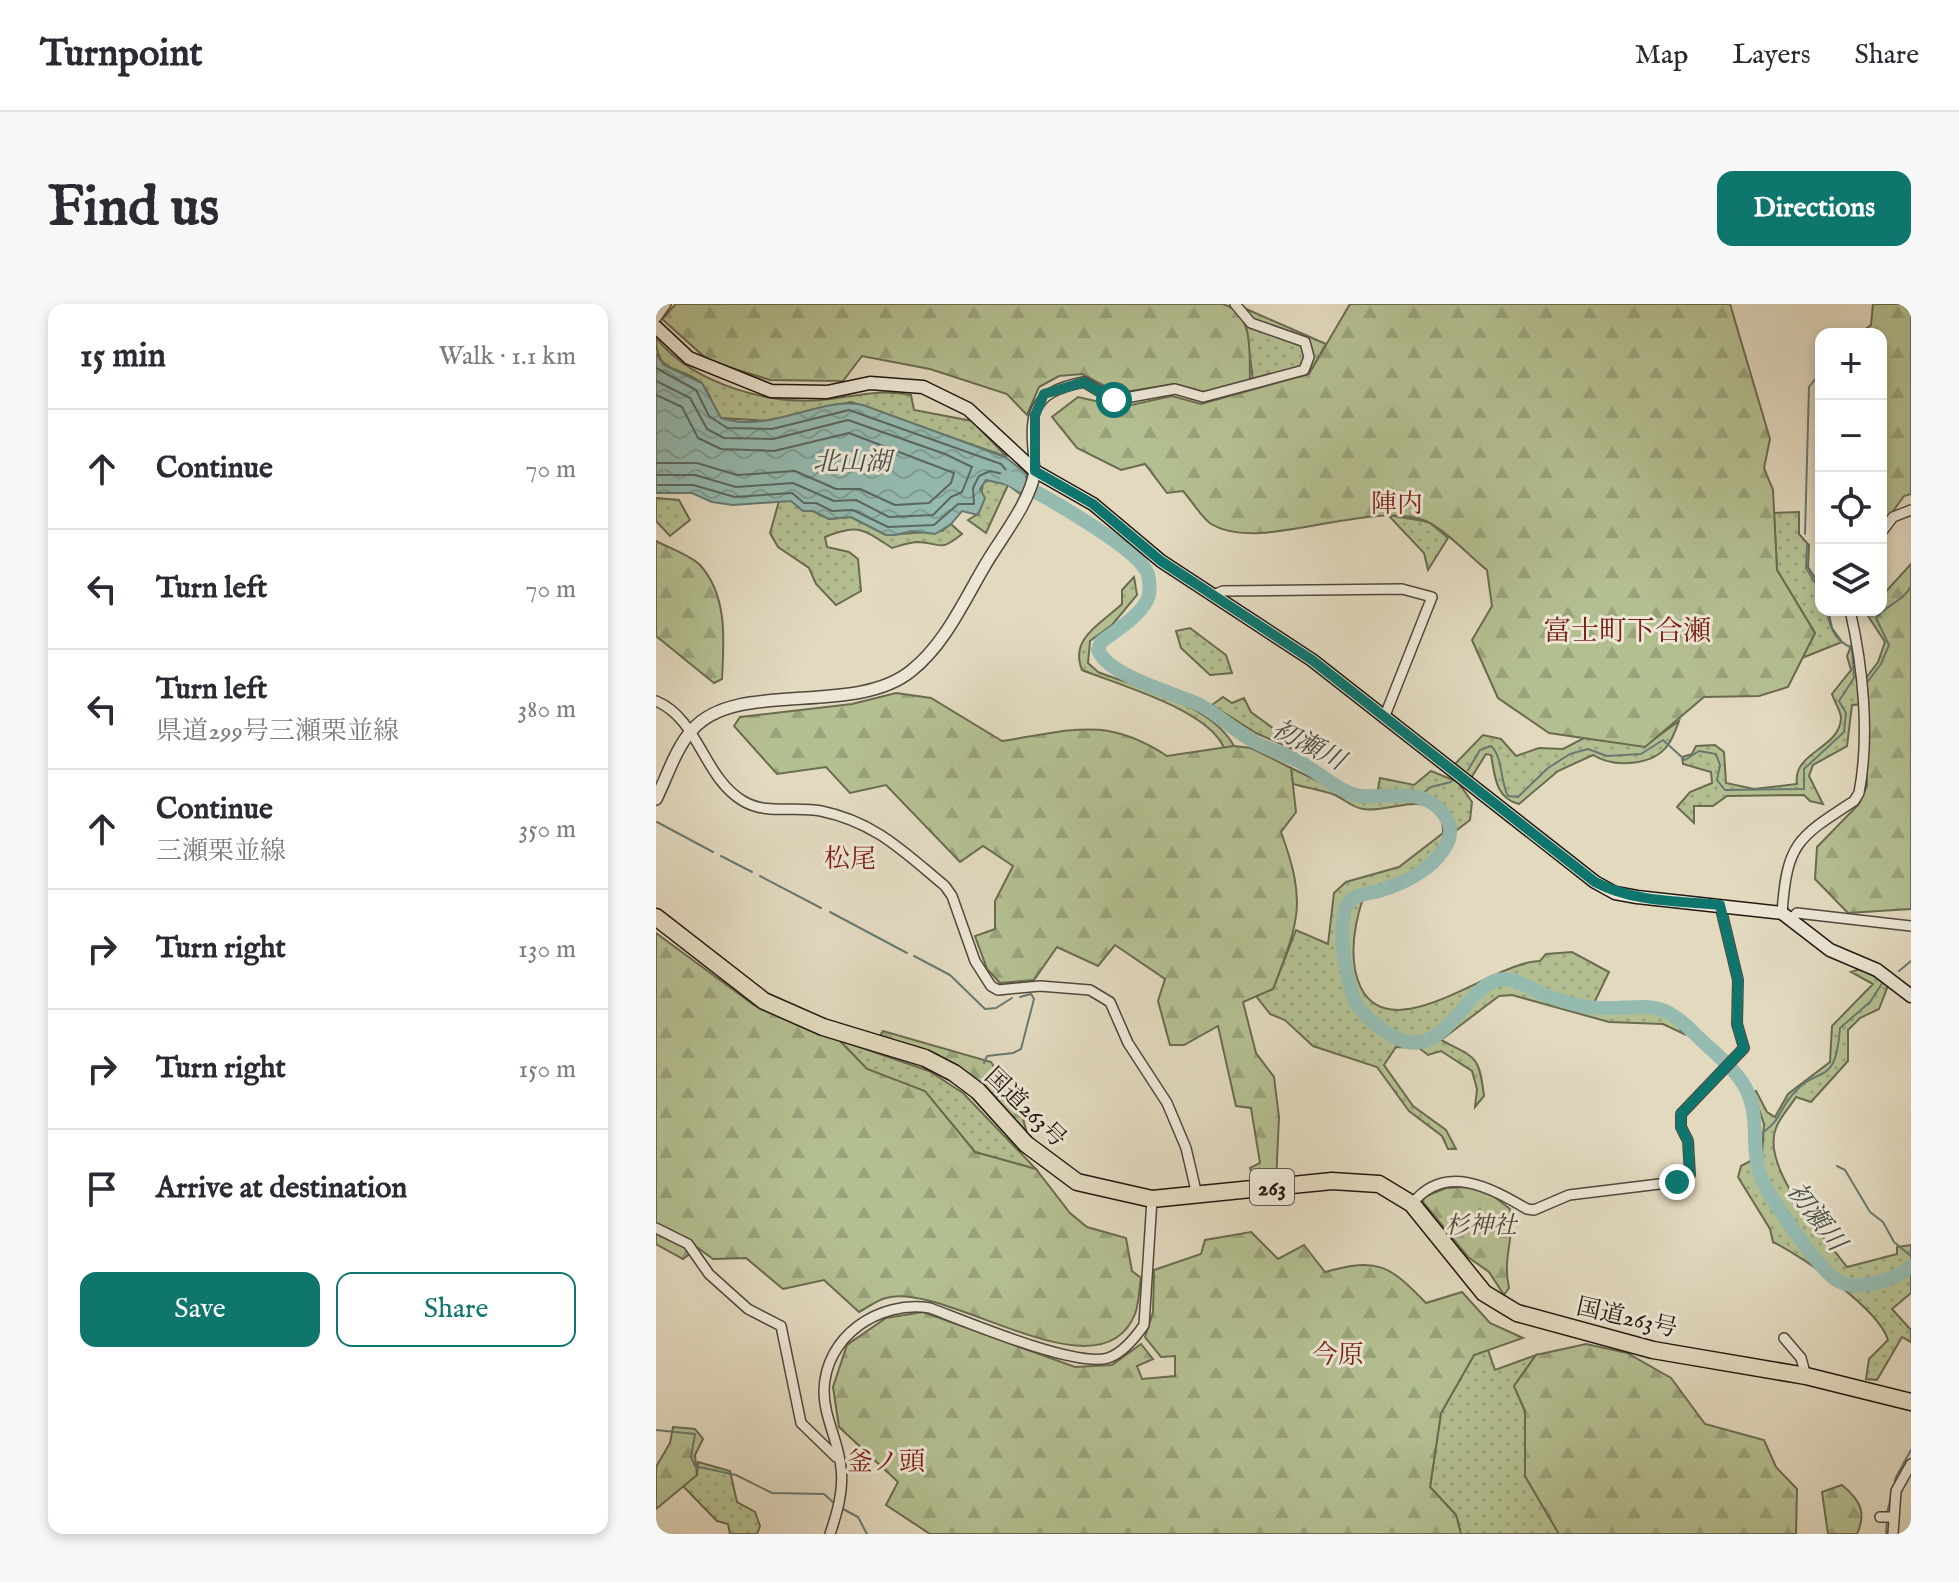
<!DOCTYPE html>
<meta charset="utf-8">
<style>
body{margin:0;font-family:"IM FELL English","Noto Serif JP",serif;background:#f7f7f7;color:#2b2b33}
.controls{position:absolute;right:24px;top:24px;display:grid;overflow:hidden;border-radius:16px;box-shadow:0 4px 12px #0003}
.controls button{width:72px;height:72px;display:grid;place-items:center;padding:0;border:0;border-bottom:2px solid #e1e1e2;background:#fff;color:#2b2b33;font:40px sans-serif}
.stop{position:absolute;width:24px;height:24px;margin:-18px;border:6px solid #0f766e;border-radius:50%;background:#fff}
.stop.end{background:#0f766e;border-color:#fff;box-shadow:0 2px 8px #0008}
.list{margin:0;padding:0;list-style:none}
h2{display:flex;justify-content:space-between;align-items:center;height:104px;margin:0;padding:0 32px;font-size:34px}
h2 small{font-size:26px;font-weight:400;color:#7c7c81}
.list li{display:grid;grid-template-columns:52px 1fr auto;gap:24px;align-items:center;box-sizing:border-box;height:120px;padding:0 32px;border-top:2px solid #e1e1e2}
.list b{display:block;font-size:30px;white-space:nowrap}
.list p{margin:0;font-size:26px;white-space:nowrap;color:#7c7c81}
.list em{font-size:26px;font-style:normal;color:#7c7c81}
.actions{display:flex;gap:16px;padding:24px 32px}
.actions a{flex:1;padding:18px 0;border:2px solid #0f766e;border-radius:16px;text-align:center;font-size:28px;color:#0f766e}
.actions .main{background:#0f766e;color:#fff}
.icon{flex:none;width:44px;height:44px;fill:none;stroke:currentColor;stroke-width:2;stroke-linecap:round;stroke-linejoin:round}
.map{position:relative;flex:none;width:1255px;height:1230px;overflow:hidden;border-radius:16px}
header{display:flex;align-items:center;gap:48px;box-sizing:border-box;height:112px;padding:0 40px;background:#fff;border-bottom:2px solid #e1e1e2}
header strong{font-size:38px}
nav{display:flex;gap:44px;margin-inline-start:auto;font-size:28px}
.intro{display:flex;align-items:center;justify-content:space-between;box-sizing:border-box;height:192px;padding:0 48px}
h1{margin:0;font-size:56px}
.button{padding:20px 36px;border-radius:16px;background:#0f766e;color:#fff;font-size:28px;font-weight:700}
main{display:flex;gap:48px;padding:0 48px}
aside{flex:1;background:#fff;border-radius:16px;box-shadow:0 4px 12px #0003}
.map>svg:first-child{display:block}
.green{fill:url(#green-dots);stroke:#6a6b50;stroke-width:2}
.forest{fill:url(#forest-firs);stroke:#6a6b50;stroke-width:2}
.water{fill:url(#water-waves);stroke:#677970;stroke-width:2}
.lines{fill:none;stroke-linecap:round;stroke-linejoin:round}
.shore{stroke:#5b6860;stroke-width:2}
.stream{stroke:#677970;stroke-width:2}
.river{stroke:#95bab0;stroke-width:14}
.minor-casing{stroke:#51483c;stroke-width:12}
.tertiary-casing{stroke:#51483c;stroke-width:14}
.secondary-casing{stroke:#211710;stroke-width:15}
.trunk-casing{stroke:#211710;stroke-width:19}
.minor{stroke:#ece6d5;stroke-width:9}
.tertiary{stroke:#ece6d5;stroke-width:11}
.secondary{stroke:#ece6d5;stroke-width:12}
.trunk{stroke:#e2d9bf;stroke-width:16}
.route{stroke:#0f766e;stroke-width:10}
.labels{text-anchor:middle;stroke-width:6;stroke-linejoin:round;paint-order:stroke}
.shield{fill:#ece6d5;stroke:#5e554b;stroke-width:2}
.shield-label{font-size:22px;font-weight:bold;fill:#211710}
.street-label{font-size:24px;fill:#211710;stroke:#ece6d5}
.park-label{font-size:24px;font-style:italic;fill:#4d4937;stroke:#ece6d5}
.water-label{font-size:26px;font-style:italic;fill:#4a5048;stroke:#ece6d5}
.neighbourhood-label{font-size:26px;fill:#7a1f14;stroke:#ece6d5}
.quarter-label{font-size:28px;fill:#7a1f14;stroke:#ece6d5}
</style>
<header>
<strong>Turnpoint</strong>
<nav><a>Map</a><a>Layers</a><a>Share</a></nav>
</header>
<div class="intro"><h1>Find us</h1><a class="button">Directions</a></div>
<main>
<aside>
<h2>15 min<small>Walk · 1.1 km</small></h2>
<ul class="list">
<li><svg class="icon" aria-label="ahead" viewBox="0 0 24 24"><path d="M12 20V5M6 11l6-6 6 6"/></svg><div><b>Continue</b></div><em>70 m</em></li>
<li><svg class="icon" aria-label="left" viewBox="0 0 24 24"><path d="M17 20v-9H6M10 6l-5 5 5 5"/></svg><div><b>Turn left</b></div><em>70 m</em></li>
<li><svg class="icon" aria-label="left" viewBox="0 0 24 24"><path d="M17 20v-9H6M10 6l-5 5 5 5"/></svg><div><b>Turn left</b><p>県道299号三瀬栗並線</p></div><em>380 m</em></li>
<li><svg class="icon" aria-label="ahead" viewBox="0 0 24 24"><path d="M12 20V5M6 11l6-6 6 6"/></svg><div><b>Continue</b><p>三瀬栗並線</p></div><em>350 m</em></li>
<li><svg class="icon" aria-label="right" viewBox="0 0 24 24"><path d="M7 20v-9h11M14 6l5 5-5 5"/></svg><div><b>Turn right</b></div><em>130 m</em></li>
<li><svg class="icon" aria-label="right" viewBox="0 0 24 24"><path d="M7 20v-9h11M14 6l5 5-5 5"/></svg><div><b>Turn right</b></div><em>150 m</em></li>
<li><svg class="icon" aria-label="arrive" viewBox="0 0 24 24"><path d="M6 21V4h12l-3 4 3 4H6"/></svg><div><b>Arrive at destination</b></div></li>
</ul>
<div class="actions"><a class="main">Save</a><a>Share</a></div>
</aside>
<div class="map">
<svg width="1255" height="1230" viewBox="0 0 1255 1230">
<defs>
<pattern id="green-dots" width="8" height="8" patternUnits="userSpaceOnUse" patternTransform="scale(2)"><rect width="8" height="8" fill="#b4bf91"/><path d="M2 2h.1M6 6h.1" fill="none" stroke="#9aa37c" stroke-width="1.8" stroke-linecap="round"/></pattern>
<pattern id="forest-firs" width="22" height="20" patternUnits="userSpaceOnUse" patternTransform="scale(2)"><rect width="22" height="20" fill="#b4bf91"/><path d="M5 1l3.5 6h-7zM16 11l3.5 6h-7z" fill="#9aa37c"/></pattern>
<pattern id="water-waves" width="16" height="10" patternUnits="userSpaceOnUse" patternTransform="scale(2)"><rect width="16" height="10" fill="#95bab0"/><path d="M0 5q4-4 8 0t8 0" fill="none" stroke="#809f96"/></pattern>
</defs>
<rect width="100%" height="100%" fill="#e2d9bf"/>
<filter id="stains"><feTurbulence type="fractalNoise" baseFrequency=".0025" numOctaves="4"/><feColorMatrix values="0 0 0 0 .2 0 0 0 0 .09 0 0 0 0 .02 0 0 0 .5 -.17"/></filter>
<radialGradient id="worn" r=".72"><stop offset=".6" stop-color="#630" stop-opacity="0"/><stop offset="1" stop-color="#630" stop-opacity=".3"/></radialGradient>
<g class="green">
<path d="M588 4 670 40 653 70 598 85Z"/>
<path d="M0 34C38 81 117 103 175 95 204 91 226 85 255 91L258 106 316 117 351 153 195 98 114 117 65 114C56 104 55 89 46 80 26 60 0 73 0 34Z"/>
<path d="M335 175 352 181 330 229 312 216 322 210 327 179Z"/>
<path d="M0 194 23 196 34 216 14 232 0 217Z"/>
<path d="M123 197H136L147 207H157L173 215 195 213 230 231 286 227 295 220 306 230C282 249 287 239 262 238 254 238 243 242 236 244 207 225 202 219 169 233L171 243 193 248 202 255 205 287 180 301 160 280 153 264 122 243 114 229Z"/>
<path d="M1143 208V230L1153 241 1152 263 1165 283V306H1172L1176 324 1186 338 1146 354 1159 329 1121 266 1118 209Z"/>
<path d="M732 211 773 218 792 234 772 266 768 249Z"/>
<path d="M478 273 481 291 456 321 434 337 432 359 442 368C485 385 554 399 578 442L568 444C553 406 463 381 426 366 413 334 446 319 466 300V286Z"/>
<path d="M534 324 570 351 576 369 554 371 525 344 520 327Z"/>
<path d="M1205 341 1210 400 1196 401 1191 442 1157 461 1153 472 1167 500 1154 497 1148 491 1071 492 1057 502H1038V519L1021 503 1034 488 1056 479 1055 468 1027 460 1026 453 1036 450 1040 442 1059 441 1068 448 1070 479 1098 485 1141 480C1136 448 1184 445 1185 414 1185 407 1178 397 1176 390L1195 366 1191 352 1195 342Z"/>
<path d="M567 393 576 399 588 394 595 408 637 439 636 445 600 429 556 401Z"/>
<path d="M1023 417C1020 425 1017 434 1012 441 997 462 958 464 937 451L902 467 863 500C839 494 839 472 835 451L830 450 815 474 797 462 827 431 845 435 860 452 883 444 907 445 928 434 989 442Z"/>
<path d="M635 464 705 498 720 496 724 474 758 481 775 467 802 478 816 498 814 516 797 529 770 568 707 594C698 622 692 657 705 684 737 746 838 657 884 657L890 650 916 648 953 668 939 697V706C973 709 1009 697 1028 730L1007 720 953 718 856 691 843 692 785 736C820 754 823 751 828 792L819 803 821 785 816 767 785 747 772 751 763 744 740 743 728 761 757 802 790 826 800 845H792L786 832 753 807 721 763 657 742 629 716 614 710 600 692 617 685 640 626 672 640 678 589 690 578 743 563 787 529C788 479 732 510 707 505 697 504 688 495 679 491 666 486 651 484 637 480Z"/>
<path d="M1204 665 1233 679 1223 705 1204 714 1192 726V757L1155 798 1140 793C1134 803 1124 813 1120 824 1104 864 1169 934 1191 963L1241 950V943L1255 941V989L1236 1005 1255 1026V1038L1246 1033 1221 1076 1210 1075 1213 1055 1232 1036C1223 1005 1146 952 1117 938L1114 925 1082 873 1085 862 1106 851 1108 820 1097 788 1100 787 1111 808 1119 813 1132 790 1174 758 1176 722 1217 680 1195 668Z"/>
<path d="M183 736 273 767 307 789 380 865 319 848 269 788 211 765Z"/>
<path d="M832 1046 839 1066 880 1051 858 1082 869 1107V1172L903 1230H805L800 1211 774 1183 785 1109 818 1051Z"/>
<path d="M42 1158 74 1167 81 1198 99 1208 104 1222 101 1230H74L72 1220 61 1217 25 1180 41 1171Z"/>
</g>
<g class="forest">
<path d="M20 0H566C599 8 593 51 594 77L548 88 518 80 462 89 426 70 403 72 383 83 371 111 351 90 274 65 206 52 187 77 114 76 53 57 6 15Z"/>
<path d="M694 0H1074L1114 135 1108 164 1117 186 1121 266 1159 329 1132 383 1103 392 1048 393 989 443 893 429 842 394 816 336 836 302 831 266C813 252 794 230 774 219 719 191 606 251 555 220 545 213 536 197 527 187L511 189 489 160 465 166 421 144 396 113 422 93 466 103 516 92 545 100 653 70Z"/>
<path d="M1217 0H1255V190L1248 192 1225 224V30H1203L1215 21Z"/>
<path d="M0 237C13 244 34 251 44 261 72 292 68 337 66 375L58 379 0 332Z"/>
<path d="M1255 260V605L1192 609 1159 575 1161 543 1203 500 1211 482 1210 374 1222 358 1229 338 1210 309 1225 306V293Z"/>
<path d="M240 389 275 394 346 437C415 427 448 411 511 452L578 442 595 444 635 464 640 508 625 528C651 599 643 617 617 685L587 698 600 749 618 773 623 813 620 879 600 880 594 864 604 859 595 804 580 802 562 722 528 741H514L502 697 509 675 459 641 442 662 401 643 378 676 344 679 331 665 319 632 339 625V597L357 562 327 542 304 558 230 481 194 489 170 463 121 470 78 422 84 413 196 400Z"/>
<path d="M0 629 98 701 183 736 211 765 269 787 319 848 380 865 414 909 431 923 470 934 476 967 485 974C483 985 483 1000 479 1010 444 1097 291 977 230 994 221 996 211 1004 203 1008L168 976 127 985 90 954 57 955 42 944 27 955 0 940Z"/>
<path d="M227 727 335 758 365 807 373 837 321 777 223 733Z"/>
<path d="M810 883 831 887 854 905C859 937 846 951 853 984L848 991 833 968 812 953 767 898 768 893 790 884Z"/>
<path d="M595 928 622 955 648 941 669 968C722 953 733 961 770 999L806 988 834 1019 867 1034 818 1051 785 1109 774 1183 800 1211 805 1230H274L230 1201 242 1178 183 1123 177 1083 191 1041 230 1014 267 1008 419 1063 456 1061 485 1040 497 1055 481 1062 486 1075 519 1072V1052L505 1053 489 1033 497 1008 498 966 545 950 549 936Z"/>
<path d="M930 1040 971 1049 1015 1074 1049 1120 1108 1136 1120 1163 1141 1185 1140 1230H903L869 1172V1107L858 1082 880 1051Z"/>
<path d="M17 1123 39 1125 47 1135 39 1151 41 1171 0 1205V1163L14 1139Z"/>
<path d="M1186 1181C1204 1196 1211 1208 1201 1230H1172L1166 1188Z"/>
</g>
<path class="water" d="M0 50 8 61 46 79 65 114C115 130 163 92 207 101L349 153 371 170 364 190 352 181 330 176 324 185 329 194 322 211 306 207 295 220 279 230 256 227 239 231H230L195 213 173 215 157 207H147L135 197 77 201 56 198 36 189H0Z"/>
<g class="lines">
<g class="shore">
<path d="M0 64 40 86 53 112 71 124 116 125 193 106 345 160 350 166 347 170 334 167 323 172 317 184 318 200H302L278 221 232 223 197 206 176 207 160 199H148L136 189 79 193 37 181H0"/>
<path d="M0 77 34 94 51 125 68 134 117 135 192 116 289 150 316 163 306 188 295 193 277 211 233 213 200 196 178 197 137 179 80 183 39 171H0"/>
<path d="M0 91 26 103 42 134 65 145 118 147 193 129 298 169 295 179 273 199 239 201 204 185H180L139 167 81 171 41 159H0"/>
</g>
<g class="stream">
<path d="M1149 230 1153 83 1165 68"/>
<path d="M1151 241 1150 264 1165 288"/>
<path d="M1210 380 1225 360 1233 341 1220 314C1231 300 1248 297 1255 282"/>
<path d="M812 466 824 446 835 442C847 453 844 477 852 492L862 493 892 464 914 450 932 445 951 452 985 450 1007 436 1029 456 1043 447 1060 450 1064 461 1061 476 1069 486 1148 485V465L1188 428 1190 409 1183 397 1198 374 1196 344C1178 336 1175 325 1170 306"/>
<path d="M763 492 775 483 795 478"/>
<path d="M1 518 57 548"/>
<path d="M65 552 96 568"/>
<path d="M104 572 165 604"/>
<path d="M174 608 251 649"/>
<path d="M258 652 294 671 329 705 340 704 356 694"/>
<path d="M1243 667 1255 657"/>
<path d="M328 759 331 752 357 749 365 745 378 695 375 690 364 693"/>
<path d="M1100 833C1127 816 1120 810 1136 791 1164 758 1179 786 1184 724L1214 698 1227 678"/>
<path d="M1181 862 1189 866 1214 908 1227 918 1238 938 1255 952"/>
<path d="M0 1126 39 1130 35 1153 39 1162 80 1171 116 1189 168 1190 180 1201"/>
<path d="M185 1204 202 1213 211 1230"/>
<path d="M1231 1209 1240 1173 1255 1146"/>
<path d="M1230 1230 1231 1215"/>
</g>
<path class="river" d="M351 173C380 187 475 240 490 266 494 274 494 283 493 291 488 310 459 327 445 338L442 346C455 374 518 388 546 402 564 412 580 428 599 438 613 446 629 450 644 458 663 468 684 490 706 492 734 494 766 483 786 508 794 518 797 527 791 540 778 565 749 579 723 587 715 589 703 590 696 595 677 609 690 679 699 697 707 713 726 726 741 734 785 757 806 691 838 677 856 670 876 686 892 692 911 699 933 705 954 704 994 703 1006 697 1037 728 1054 746 1079 763 1090 785 1104 812 1095 840 1103 868 1110 890 1162 965 1182 977 1201 988 1240 976 1255 962"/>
<g class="minor-casing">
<g id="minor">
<path d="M0 14 10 0"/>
<path d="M379 167C374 115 369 89 428 78L458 96 519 85 547 93 648 66 653 53 649 38 595 19 579 0"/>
<path d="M1225 229 1237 213 1255 206"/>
<path d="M557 291 567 287 746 285 776 293 728 414"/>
<path d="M0 397C43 415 47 473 87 497 110 511 140 502 165 507 219 518 248 548 289 582L296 592 319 657 335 682 342 686 384 682 434 686 454 698 472 739 511 799 530 844 541 891"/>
<path d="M1126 609C1131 539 1141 534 1198 497L1203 489C1214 431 1207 363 1194 306"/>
<path d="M1136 614 1141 609 1255 622"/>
<path d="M756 900C789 858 835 884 871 905L878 906 913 891 1028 877 1034 871 1032 837 1025 823V810L1088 744 1081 720 1082 676 1064 601"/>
<path d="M0 924 32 940 53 970 92 1005 125 1022 145 1119 180 1153"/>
<path d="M1128 1034 1145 1054 1150 1072"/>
<path d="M1224 1213H1237"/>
<path d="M174 1230C181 1209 188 1186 185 1164 183 1138 168 1114 168 1087 169 1032 223 996 274 1004 309 1017 419 1064 452 1054 467 1049 479 1034 488 1021L496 895"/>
<path d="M1237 1230 1240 1187 1255 1160"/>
</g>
</g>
<g class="tertiary-casing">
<path id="tertiary" d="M0 495C11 473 20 443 37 425 82 375 198 413 255 367 288 341 307 299 328 263 344 235 374 199 379 167"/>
</g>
<g class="secondary-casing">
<path id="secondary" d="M0 23 33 54 115 87 171 88 214 79 267 83 312 105 379 167 437 200 505 257 656 356 939 578 959 589 981 593 1126 609 1174 646 1221 666 1255 692"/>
</g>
<g class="trunk-casing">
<path id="trunk" d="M0 613 108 697 167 723 269 754 298 769 322 787 370 840 421 878 496 895 676 877 723 880 756 900 828 989 861 1009 997 1046 1150 1072 1255 1098"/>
</g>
<use href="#minor" class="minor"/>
<use href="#tertiary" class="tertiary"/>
<use href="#secondary" class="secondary"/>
<use href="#trunk" class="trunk"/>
</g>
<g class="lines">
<path class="route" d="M458 96 428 78 388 90 379 111V167L437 200 505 257 656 356 939 578C977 598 1021 597 1064 601L1082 676 1081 720 1088 744 1025 810V823L1032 837 1034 871 1028 877 1021 878"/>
</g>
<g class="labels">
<rect class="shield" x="594" y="865" width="44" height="36" rx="6"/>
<g class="shield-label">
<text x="616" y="891">263</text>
</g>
<g class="street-label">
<text transform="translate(370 803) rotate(44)" y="8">国道263号</text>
<text transform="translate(971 1013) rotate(13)" y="8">国道263号</text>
</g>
<g class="park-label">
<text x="825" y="929">杉神社</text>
</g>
<g class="water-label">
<text x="196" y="166">北山湖</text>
<text transform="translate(653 440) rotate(28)" y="9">初瀬川</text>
<text transform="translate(1161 912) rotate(53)" y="9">初瀬川</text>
</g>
<g class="neighbourhood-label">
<text x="741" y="208">陣内</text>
<text x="194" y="563">松尾</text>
<text x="682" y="1059">今原</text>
<text x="230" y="1166">釜ノ頭</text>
</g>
<g class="quarter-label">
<text x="971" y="336">富士町下合瀬</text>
</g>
</g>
<rect width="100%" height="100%" filter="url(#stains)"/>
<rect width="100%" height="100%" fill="url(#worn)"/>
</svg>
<div class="controls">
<button>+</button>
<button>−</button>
<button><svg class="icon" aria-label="locate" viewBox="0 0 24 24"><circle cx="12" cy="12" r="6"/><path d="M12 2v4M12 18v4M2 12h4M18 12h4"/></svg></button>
<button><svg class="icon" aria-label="layers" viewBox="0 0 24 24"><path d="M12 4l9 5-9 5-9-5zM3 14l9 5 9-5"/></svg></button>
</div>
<div class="stop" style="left:458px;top:96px"></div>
<div class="stop end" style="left:1021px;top:878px"></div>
</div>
</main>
